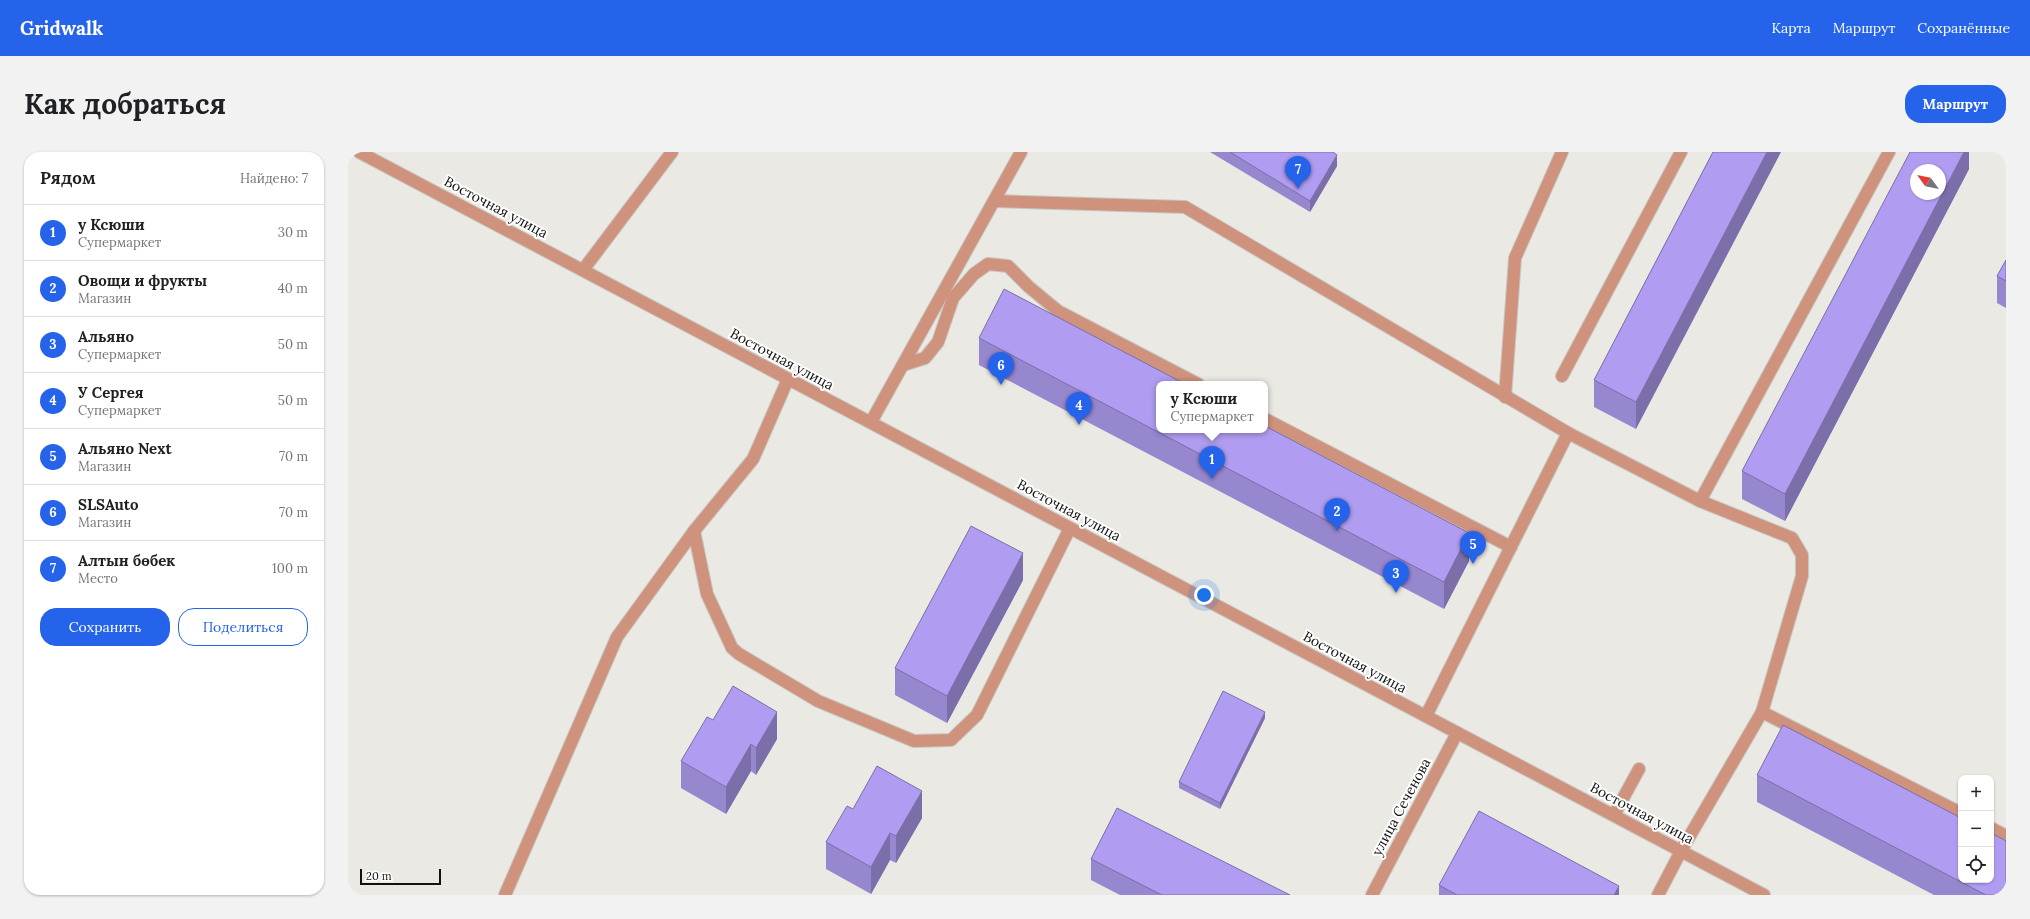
<!DOCTYPE html>
<html lang="ru">
<meta charset="utf-8">
<style>
body{margin:0;font-family:Lora,serif;background:#f2f2f2;color:#202124}
.controls{position:absolute;right:12px;bottom:12px;display:grid;overflow:hidden;border-radius:8px;box-shadow:0 1px 3px #0004}
.controls button{width:36px;height:36px;display:grid;place-items:center;padding:0;border:0;border-bottom:1px solid #e0e0e0;background:#fff;color:#202124;font:20px sans-serif}
.compass{position:absolute;left:1562px;top:12px;width:36px;height:36px;border-radius:50%;background:#fff;box-shadow:0 1px 3px #0004;rotate:303deg}
.scale{position:absolute;left:12px;bottom:10px;width:81px;box-sizing:border-box;padding-left:4px;border:2px solid #121210;border-top:0;font-size:11px;line-height:14px;white-space:nowrap;color:#121210;-webkit-text-stroke:3px #fff;paint-order:stroke}
.you{position:absolute;left:856px;top:443px;width:14px;height:14px;margin:-10px;border:3px solid #fff;border-radius:50%;background:#1a73e8;box-shadow:0 0 0 6px #1a73e833}
.badge{display:grid;place-items:center;width:26px;height:26px;border-radius:50%;background:#2563eb;color:#fff;font-size:13px;font-weight:700}
.pin{position:absolute;translate:-50% -33px;filter:drop-shadow(0 1px 2px #0008)}
.pin::after{content:'';position:absolute;top:21px;width:14px;height:12px;background:inherit;clip-path:polygon(0 0,100% 0,50% 100%)}
.popup{position:absolute;left:808px;top:229px;width:112px;height:52px;box-sizing:border-box;display:grid;place-content:center;border-radius:8px;background:#fff;filter:drop-shadow(0 1px 3px #0005);font-size:13px;white-space:nowrap;color:#757577}
.popup b{font-size:15px;color:#202124}
.popup::after{content:'';position:absolute;left:50%;top:100%;margin-left:-8px;border:8px solid transparent;border-top-color:#fff}
.list{margin:0;padding:0;list-style:none}
h2{display:flex;justify-content:space-between;align-items:center;height:52px;margin:0;padding:0 16px;font-size:17px}
h2 small{font-size:13px;font-weight:400;color:#757577}
.list li{display:grid;grid-template-columns:26px 1fr auto;gap:12px;align-items:center;box-sizing:border-box;height:56px;padding:0 16px;border-top:1px solid #e0e0e0}
.list b{display:block;font-size:15px;white-space:nowrap}
.list p{margin:0;font-size:13px;white-space:nowrap;color:#757577}
.list em{font-size:13px;font-style:normal;color:#757577}
.actions{display:flex;gap:8px;padding:12px 16px}
.actions a{flex:1;padding:9px 0;border:1px solid #2563eb;border-radius:16px;text-align:center;font-size:14px;color:#2563eb}
.actions .main{background:#2563eb;color:#fff}
.icon{flex:none;width:22px;height:22px;fill:none;stroke:currentColor;stroke-width:2;stroke-linecap:round;stroke-linejoin:round}
.map{position:relative;flex:none;width:1658px;height:743px;overflow:hidden;border-radius:16px}
header{display:flex;align-items:center;gap:24px;box-sizing:border-box;height:56px;padding:0 20px;background:#2563eb;color:#fff}
header strong{font-size:19px}
nav{display:flex;gap:22px;margin-inline-start:auto;font-size:14px}
.intro{display:flex;align-items:center;justify-content:space-between;box-sizing:border-box;height:96px;padding:0 24px}
h1{margin:0;font-size:28px}
.button{padding:10px 18px;border-radius:16px;background:#2563eb;color:#fff;font-size:14px;font-weight:700}
main{display:flex;gap:24px;padding:0 24px}
aside{flex:1;background:#fff;border-radius:16px;box-shadow:0 1px 3px #0004}
.map>svg:first-child{display:block}
.lines{fill:none;stroke-linecap:round;stroke-linejoin:round}
.lane-casing{stroke:#c7c7c2;stroke-width:14}
.lane{stroke:#cf927d;stroke-width:12}
.wall{fill:#9787cf}
.shaded-wall{fill:#7b6ea9}
.building{fill:#b09df1;stroke:#7b6ea9;fill-rule:evenodd}
.labels{text-anchor:middle;stroke-width:4;stroke-linejoin:round;paint-order:stroke}
.street-label{font-size:14px;fill:#121210;stroke:#fff}
</style>
<header>
<strong>Gridwalk</strong>
<nav><a>Карта</a><a>Маршрут</a><a>Сохранённые</a></nav>
</header>
<div class="intro"><h1>Как добраться</h1><a class="button">Маршрут</a></div>
<main>
<aside>
<h2>Рядом<small>Найдено: 7</small></h2>
<ul class="list">
<li><span class="badge">1</span><div><b>у Ксюши</b><p>Супермаркет</p></div><em>30 m</em></li>
<li><span class="badge">2</span><div><b>Овощи и фрукты</b><p>Магазин</p></div><em>40 m</em></li>
<li><span class="badge">3</span><div><b>Альяно</b><p>Супермаркет</p></div><em>50 m</em></li>
<li><span class="badge">4</span><div><b>У Сергея</b><p>Супермаркет</p></div><em>50 m</em></li>
<li><span class="badge">5</span><div><b>Альяно Next</b><p>Магазин</p></div><em>70 m</em></li>
<li><span class="badge">6</span><div><b>SLSAuto</b><p>Магазин</p></div><em>70 m</em></li>
<li><span class="badge">7</span><div><b>Алтын бөбек</b><p>Место</p></div><em>100 m</em></li>
</ul>
<div class="actions"><a class="main">Сохранить</a><a>Поделиться</a></div>
</aside>
<div class="map">
<svg width="1658" height="743" viewBox="0 0 1658 743">
<rect width="100%" height="100%" fill="#eae9e4"/>
<g class="lines">
<g class="lane-casing">
<g id="lane">
<path d="M11 0 1416 743"/>
<path d="M646 49 837 55 1220 281 1352 349 1444 386 1454 403V424L1414 560 1333 699 1310 743"/>
<path d="M235 118 324 0"/>
<path d="M555 213 577 206 590 190 605 146 626 122 640 112 660 114 681 135 710 159 850 232"/>
<path d="M1214 224 1333 0"/>
<path d="M1157 245 1167 106 1214 0"/>
<path d="M917 267 1163 395"/>
<path d="M523 270 673 0"/>
<path d="M1352 349 1541 0"/>
<path d="M346 379 359 442 384 496 391 502 470 549 566 589 603 588 629 563 722 376"/>
<path d="M1414 560 1613 661"/>
<path d="M1078 564 1220 281"/>
<path d="M1266 663 1291 617"/>
<path d="M1643 676 1658 684"/>
<path d="M157 743 269 485 346 379 405 307 440 227"/>
<path d="M1024 743 1109 581"/>
</g>
</g>
<use href="#lane" class="lane"/>
</g>
<g class="wall">
<path d="M862 0H985L989 14 962 60Z"/>
<path d="M1365 0 1288 277 1246 255V228Z"/>
<path d="M1621 0V17L1437 369 1394 347V319Z"/>
<path d="M1658 108V156L1649 151V124Z"/>
<path d="M631 186 1121 409 1096 457 631 213Z"/>
<path d="M675 428 599 571 547 543V516Z"/>
<path d="M917 566 872 657 831 636V630Z"/>
<path d="M365 568 429 587 408 623 403 619 378 662 333 636V609Z"/>
<path d="M1409 623 1658 743H1586L1409 650Z"/>
<path d="M505 657 574 666 548 711 542 708 523 742 478 717V690Z"/>
<path d="M743 707 942 743H772L743 728Z"/>
<path d="M1091 733 1271 743H1091Z"/>
</g>
<g class="shaded-wall">
<path d="M1419 0H1433L1288 277V250Z"/>
<path d="M1616 0H1621V17L1437 369V342Z"/>
<path d="M989 3V14L962 60V49Z"/>
<path d="M1121 381V409L1096 457V430Z"/>
<path d="M675 401V428L599 571V544Z"/>
<path d="M429 560V587L408 623V596Z"/>
<path d="M917 560V566L872 657V651Z"/>
<path d="M403 592V619L378 662V635Z"/>
<path d="M574 639V666L548 711V684Z"/>
<path d="M542 681V708L523 742V715Z"/>
<path d="M1271 734V743H1266Z"/>
</g>
<g class="building">
<path d="M882 0H985L989 3 962 49Z"/>
<path d="M1365 0H1419L1288 250 1246 228Z"/>
<path d="M1562 0H1616L1437 342 1394 319ZM1568 18H1592V42H1568Z"/>
<path d="M1658 108V129L1649 124Z"/>
<path d="M656 137 837 232H811V278H917V274L1121 381 1096 430 631 186Z"/>
<path d="M623 374 675 401 599 544 547 516Z"/>
<path d="M385 534 429 560 408 596 403 592 378 635 333 609 359 565 365 568Z"/>
<path d="M875 539 917 560 872 651 831 630Z"/>
<path d="M1435 573 1613 666V728H1643V681L1658 689V743H1638L1409 623Z"/>
<path d="M529 614 574 639 548 684 542 681 523 715 478 690 499 654 505 657Z"/>
<path d="M769 656 942 743H814L743 707Z"/>
<path d="M1131 659 1271 734 1266 743H1109L1091 733Z"/>
</g>
<g class="labels">
<g class="street-label">
<text transform="translate(148 55) rotate(28)" y="5">Восточная улица</text>
<text transform="translate(434 207) rotate(28)" y="5">Восточная улица</text>
<text transform="translate(721 358) rotate(28)" y="5">Восточная улица</text>
<text transform="translate(1007 510) rotate(28)" y="5">Восточная улица</text>
<text transform="translate(1053 655) rotate(-62)" y="5">улица Сеченова</text>
<text transform="translate(1294 661) rotate(28)" y="5">Восточная улица</text>
</g>
</g>
</svg>
<div class="controls">
<button>+</button>
<button>−</button>
<button><svg class="icon" aria-label="locate" viewBox="0 0 24 24"><circle cx="12" cy="12" r="6"/><path d="M12 2v4M12 18v4M2 12h4M18 12h4"/></svg></button>
</div>
<svg class="compass" viewBox="-18 -18 36 36"><path d="M0-13l5 13h-10z" fill="#e53935"/><path d="M0 13l5-13h-10z" fill="#757577"/></svg>
<div class="scale">20 m</div>
<div class="you"></div>
<div class="pin badge" style="left:864px;top:327px">1</div>
<div class="popup"><b>у Ксюши</b>Супермаркет</div>
<div class="pin badge" style="left:989px;top:379px">2</div>
<div class="pin badge" style="left:1048px;top:441px">3</div>
<div class="pin badge" style="left:731px;top:273px">4</div>
<div class="pin badge" style="left:1125px;top:412px">5</div>
<div class="pin badge" style="left:653px;top:233px">6</div>
<div class="pin badge" style="left:950px;top:37px">7</div>
</div>
</main>
